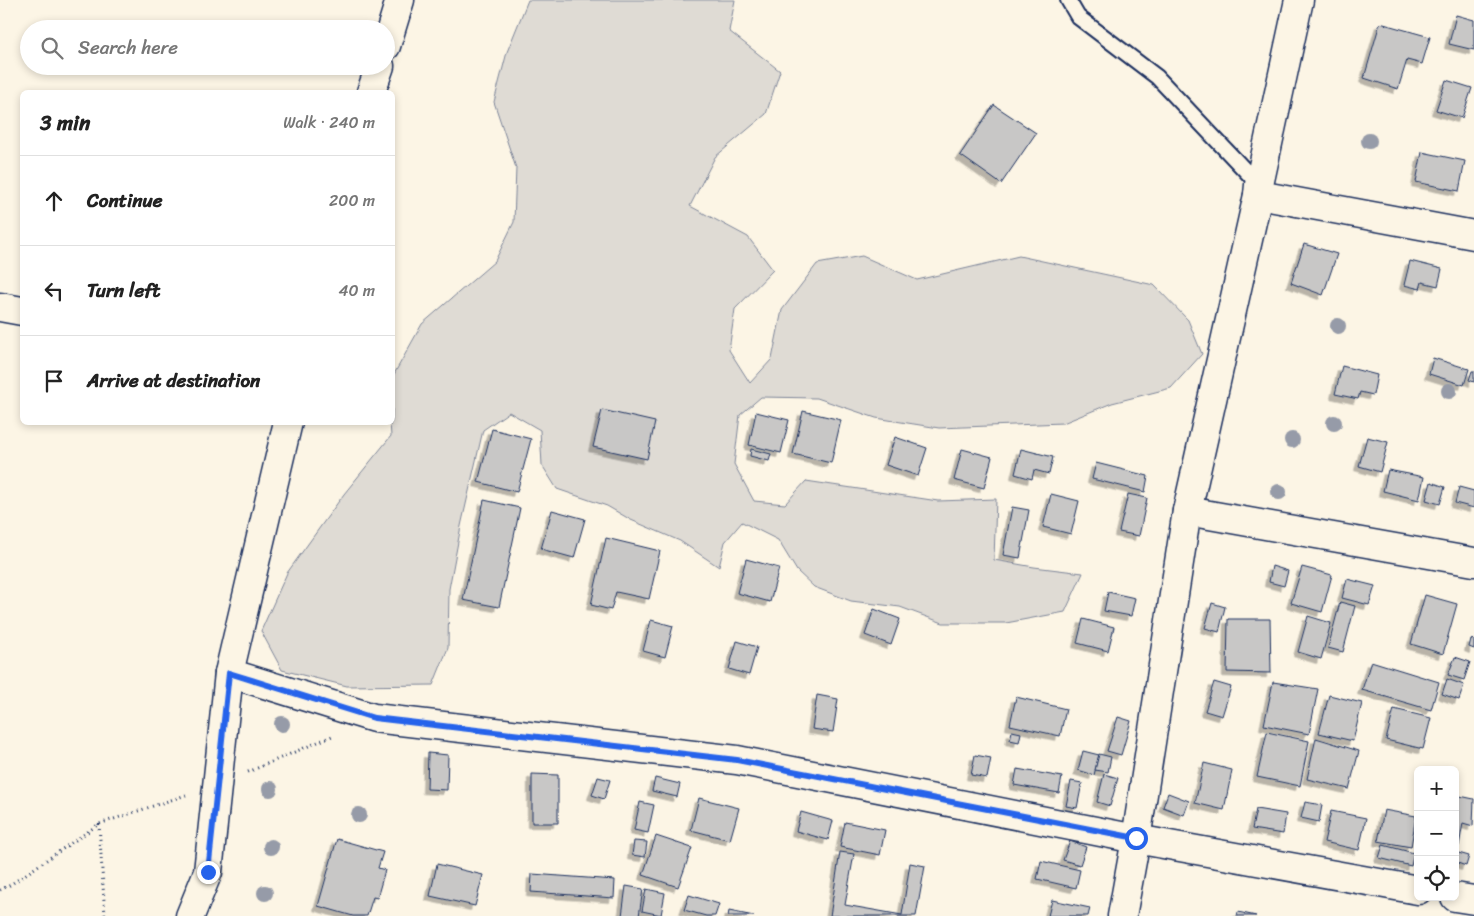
<!DOCTYPE html>
<meta charset="utf-8">
<style>
body{margin:0;font-family:Sriracha,sans-serif;background:#f6f6f6;color:#222}
.controls{position:absolute;right:15px;bottom:15px;display:grid;overflow:hidden;border-radius:8px;box-shadow:0 2px 8px #0003}
.controls button{width:45px;height:45px;display:grid;place-items:center;padding:0;border:0;border-bottom:1px solid #e0e0e0;background:#fff;color:#222;font:25px sans-serif}
.stop{position:absolute;width:15px;height:15px;margin:-11px;border:4px solid #2563eb;border-radius:50%;background:#fff}
.stop.end{background:#2563eb;border-color:#fff;box-shadow:0 1px 5px #0008}
.list{margin:0;padding:0;list-style:none}
h2{display:flex;justify-content:space-between;align-items:center;height:65px;margin:0;padding:0 20px;font-size:21px}
h2 small{font-size:16px;font-weight:400;color:#767676}
.list li{display:grid;grid-template-columns:32px 1fr auto;gap:15px;align-items:center;box-sizing:border-box;height:90px;padding:0 20px;border-top:1px solid #e0e0e0}
.list b{display:block;font-size:19px;white-space:nowrap}
.list em{font-size:16px;font-style:normal;color:#767676}
.icon{flex:none;width:28px;height:28px;fill:none;stroke:currentColor;stroke-width:2;stroke-linecap:round;stroke-linejoin:round}
.map{position:relative;flex:none;width:1474px;height:916px;overflow:hidden}
.search{position:absolute;background:#fff;box-shadow:0 2px 8px #0003;left:20px;top:20px;width:375px;height:55px;display:flex;align-items:center;gap:12px;box-sizing:border-box;padding:0 18px;border-radius:28px;color:#767676;font-size:19px}
.panel{position:absolute;background:#fff;box-shadow:0 2px 8px #0003;left:20px;top:90px;width:375px;height:335px;border-radius:8px}
.map>svg:first-child{display:block}
.green{fill:#dfdbd4;stroke:#7d8599}
.building{fill:#c8c7c6;stroke:#1b2f5e;filter:url(#shadow)}
.lines{fill:none;stroke-linecap:round;stroke-linejoin:round}
.lane-casing{stroke:#1b2f5e;stroke-width:18}
.street-casing{stroke:#1b2f5e;stroke-width:31}
.path{stroke:#1b2f5e;stroke-width:3;stroke-dasharray:1 4;stroke-linecap:butt}
.lane{stroke:#fcf5e5;stroke-width:14}
.street{stroke:#fcf5e5;stroke-width:28}
.tree{fill:#969ba8}
.route{stroke:#2563eb;stroke-width:6}
</style>
<div class="map">
<svg width="1474" height="916" viewBox="0 0 1474 916">
<defs>
<filter id="shadow"><feDropShadow dx="-4.5" dy="4.5" stdDeviation="0" flood-color="#0004"/></filter>
</defs>
<rect width="100%" height="100%" fill="#fcf5e5"/>
<filter id="ink" filterUnits="userSpaceOnUse"><feTurbulence type="fractalNoise" baseFrequency=".02" numOctaves="2"/><feDisplacementMap in="SourceGraphic" scale="10" xChannelSelector="R" yChannelSelector="G"/><feConvolveMatrix kernelMatrix="1 2 1 2 8 2 1 2 1" color-interpolation-filters="sRGB"/></filter>
<g filter="url(#ink)">
<path class="green" d="M528 0H735L729 31 780 71 766 114 715 157 690 206 748 237 773 270 735 309 729 350 750 383 772 359 782 310 817 264 862 256 917 280 1019 256 1154 285 1188 320 1202 354 1171 388 1112 403 1063 423 939 428 876 418 817 398 761 397 740 415 734 464 754 501 785 504 806 481 938 501 996 499 994 560 1034 567 1083 573 1065 612 1006 623H943L900 607 851 601 814 587 797 571 778 540 742 522 725 542 719 567 680 541 631 520 607 506 557 489 542 465 540 430 509 412 483 430 461 526 449 589 448 648 433 685 347 686 282 670 261 631 287 573 344 494 391 436 390 423 392 422 393 376 422 324 495 261 514 222 516 168 494 102 507 52Z"/>
<g class="building">
<path d="M1456 15 1474 20V50L1449 44Z"/>
<path d="M1380 23 1430 37 1422 64 1407 60 1398 89 1364 78Z"/>
<path d="M1446 80 1472 88 1462 118 1436 110Z"/>
<path d="M994 105 1036 133 1001 184 960 155Z"/>
<path d="M1422 152 1465 161 1459 191 1416 182Z"/>
<path d="M1304 244 1337 254 1323 295 1291 283Z"/>
<path d="M1410 261 1442 269 1438 286 1422 282 1420 289 1404 285Z"/>
<path d="M1433 358 1469 369 1464 385 1429 374Z"/>
<path d="M1342 366 1377 375 1373 395 1360 392 1358 399 1335 394Z"/>
<path d="M1472 371H1474V382L1469 380Z"/>
<path d="M602 410 655 422 647 459 593 447Z"/>
<path d="M803 411 841 420 831 463 793 454Z"/>
<path d="M756 412 789 420 781 453 749 445Z"/>
<path d="M492 429 531 439 517 492 478 482Z"/>
<path d="M895 437 927 448 918 476 886 465Z"/>
<path d="M1367 437 1388 442 1380 472 1359 466Z"/>
<path d="M751 449 771 454 769 461 750 456Z"/>
<path d="M962 449 992 457 984 488 954 480Z"/>
<path d="M1021 449 1053 457 1049 474 1034 470 1032 479 1015 474Z"/>
<path d="M1096 463 1148 476 1145 492 1092 479Z"/>
<path d="M1388 470 1424 477 1419 500 1383 491Z"/>
<path d="M1431 482 1445 487 1440 504 1426 500Z"/>
<path d="M1459 487 1474 491V508L1455 503Z"/>
<path d="M1051 494 1079 501 1071 534 1043 527Z"/>
<path d="M1128 494 1147 498 1139 536 1119 532Z"/>
<path d="M484 500 520 508 499 607 463 600Z"/>
<path d="M1012 507 1029 510 1020 558 1003 555Z"/>
<path d="M552 510 585 519 574 558 541 549Z"/>
<path d="M606 538 660 551 649 599 616 592 611 610 591 605Z"/>
<path d="M746 559 779 568 770 602 737 593Z"/>
<path d="M1272 566 1288 571 1284 586 1269 582Z"/>
<path d="M1302 567 1332 575 1322 612 1291 603Z"/>
<path d="M1347 579 1375 586 1369 605 1342 598Z"/>
<path d="M1108 592 1135 598 1131 616 1104 611Z"/>
<path d="M1425 595 1457 604 1443 654 1411 644Z"/>
<path d="M1340 602 1355 606 1343 652 1328 648Z"/>
<path d="M1212 603 1225 607 1219 632 1205 628Z"/>
<path d="M874 609 900 619 891 645 865 635Z"/>
<path d="M1308 616 1331 623 1321 659 1298 652Z"/>
<path d="M1083 619 1114 627 1108 651 1077 643Z"/>
<path d="M1228 619H1270L1271 673 1227 672Z"/>
<path d="M651 620 673 626 665 657 643 651Z"/>
<path d="M1471 639 1474 640V649L1469 647Z"/>
<path d="M737 641 757 647 749 675 729 669Z"/>
<path d="M1455 657 1470 662 1464 680 1448 675Z"/>
<path d="M1371 661 1439 682 1431 710 1362 690Z"/>
<path d="M1447 679 1464 685 1459 700 1442 694Z"/>
<path d="M1214 682 1231 687 1222 716 1205 711Z"/>
<path d="M1273 682 1318 689 1309 734 1264 725Z"/>
<path d="M817 695 838 699 833 732 812 729Z"/>
<path d="M1329 695 1362 703 1353 741 1319 733Z"/>
<path d="M1016 697 1066 709 1060 736 1010 725Z"/>
<path d="M1394 709 1431 718 1423 749 1386 740Z"/>
<path d="M1118 717 1131 721 1121 755 1107 751Z"/>
<path d="M1012 731 1021 733 1019 742 1010 740Z"/>
<path d="M1267 732 1309 741 1300 786 1257 777Z"/>
<path d="M1316 738 1359 751 1349 789 1307 779Z"/>
<path d="M1083 751 1099 755 1094 775 1078 770Z"/>
<path d="M428 753 448 755 447 790 427 789Z"/>
<path d="M1099 754 1111 757 1108 772 1095 770Z"/>
<path d="M975 755 991 758 987 778 971 775Z"/>
<path d="M1204 763 1232 770 1224 810 1195 803Z"/>
<path d="M1017 769 1062 777 1059 793 1014 785Z"/>
<path d="M532 774 558 775V823H532Z"/>
<path d="M1104 774 1118 778 1110 806 1097 802Z"/>
<path d="M598 777 610 780 604 799 592 795Z"/>
<path d="M655 778 680 784 677 797 652 791Z"/>
<path d="M1071 781 1082 783 1077 808 1066 806Z"/>
<path d="M1168 793 1189 801 1184 815 1163 807Z"/>
<path d="M1455 795 1474 799 1473 826 1463 823 1459 846 1455 845Z"/>
<path d="M699 798 739 808 730 840 691 830Z"/>
<path d="M640 802 654 805 648 833 634 830Z"/>
<path d="M1305 802 1322 805 1319 822 1301 818Z"/>
<path d="M1256 809 1286 814 1283 834 1252 829Z"/>
<path d="M1384 810 1416 816 1411 847 1378 841Z"/>
<path d="M1331 811 1366 818 1359 850 1324 842Z"/>
<path d="M801 812 833 821 828 840 796 831Z"/>
<path d="M845 822 885 830 880 855 840 847Z"/>
<path d="M656 836 692 848 678 887 643 875Z"/>
<path d="M337 839 383 852 378 868 385 870 377 898 373 897 367 916H353L318 906Z"/>
<path d="M634 841 647 842 645 857 632 855Z"/>
<path d="M1070 841 1086 847 1080 865 1063 860Z"/>
<path d="M1383 845 1414 853 1411 866 1379 858Z"/>
<path d="M840 852 854 854 845 905 902 915 910 863 925 866 916 916H830Z"/>
<path d="M1455 852 1469 856 1466 866 1455 862Z"/>
<path d="M1041 861 1080 870 1076 888 1037 879Z"/>
<path d="M437 864 483 875 475 906 430 896Z"/>
<path d="M532 874 615 880 614 898 531 892Z"/>
<path d="M626 886 643 889 639 916H622Z"/>
<path d="M646 889 665 893 661 915 642 911Z"/>
<path d="M689 895 719 904 715 916H706L684 910Z"/>
<path d="M1052 900 1090 908 1088 916H1048Z"/>
<path d="M729 911 754 916H728Z"/>
<path d="M1238 912 1256 916H1237Z"/>
</g>
<g class="lines">
<g class="lane-casing">
<path id="lane" d="M1068 0 1078 17 1157 77 1259 185"/>
</g>
<g class="street-casing">
<g id="street">
<path d="M386 46 400 0"/>
<path d="M371 92 380 66"/>
<path d="M1258 195 1474 235"/>
<path d="M0 307 22 311"/>
<path d="M1187 511 1474 562"/>
<path d="M229 673 374 718 737 760 1136 839 1418 890"/>
<path d="M1455 897 1474 900"/>
<path d="M190 916 208 872 229 673 288 422"/>
<path d="M1122 916 1136 839 1187 511 1258 195 1259 185 1299 0"/>
</g>
</g>
<g class="path">
<path d="M248 772 332 736"/>
<path d="M99 824 105 916"/>
<path d="M0 890 10 885 99 824 186 795"/>
</g>
<use href="#lane" class="lane"/>
<use href="#street" class="street"/>
</g>
<g class="tree">
<circle cx="1369" cy="141" r="8"/>
<circle cx="1338" cy="326" r="8"/>
<circle cx="1449" cy="391" r="8"/>
<circle cx="1334" cy="423" r="8"/>
<circle cx="1292" cy="440" r="8"/>
<circle cx="1279" cy="492" r="8"/>
<circle cx="282" cy="724" r="8"/>
<circle cx="270" cy="789" r="8"/>
<circle cx="359" cy="815" r="8"/>
<circle cx="271" cy="847" r="8"/>
<circle cx="265" cy="893" r="8"/>
</g>
</g>
<g class="lines" filter="url(#ink)">
<path class="route" d="M208 872 229 673 374 718 737 760 1136 838"/>
</g>
</svg>
<div class="controls">
<button>+</button>
<button>−</button>
<button><svg class="icon" aria-label="locate" viewBox="0 0 24 24"><circle cx="12" cy="12" r="6"/><path d="M12 2v4M12 18v4M2 12h4M18 12h4"/></svg></button>
</div>
<div class="stop" style="left:1136px;top:838px"></div>
<div class="stop end" style="left:208px;top:872px"></div>
<div class="search"><svg class="icon" aria-label="search" viewBox="0 0 24 24"><circle cx="10" cy="10" r="6"/><path d="M15 15l6 6"/></svg>Search here</div>
<section class="panel">
<h2>3 min<small>Walk · 240 m</small></h2>
<ul class="list">
<li><svg class="icon" aria-label="ahead" viewBox="0 0 24 24"><path d="M12 20V5M6 11l6-6 6 6"/></svg><div><b>Continue</b></div><em>200 m</em></li>
<li><svg class="icon" aria-label="left" viewBox="0 0 24 24"><path d="M17 20v-9H6M10 6l-5 5 5 5"/></svg><div><b>Turn left</b></div><em>40 m</em></li>
<li><svg class="icon" aria-label="arrive" viewBox="0 0 24 24"><path d="M6 21V4h12l-3 4 3 4H6"/></svg><div><b>Arrive at destination</b></div></li>
</ul>
</section>
</div>
